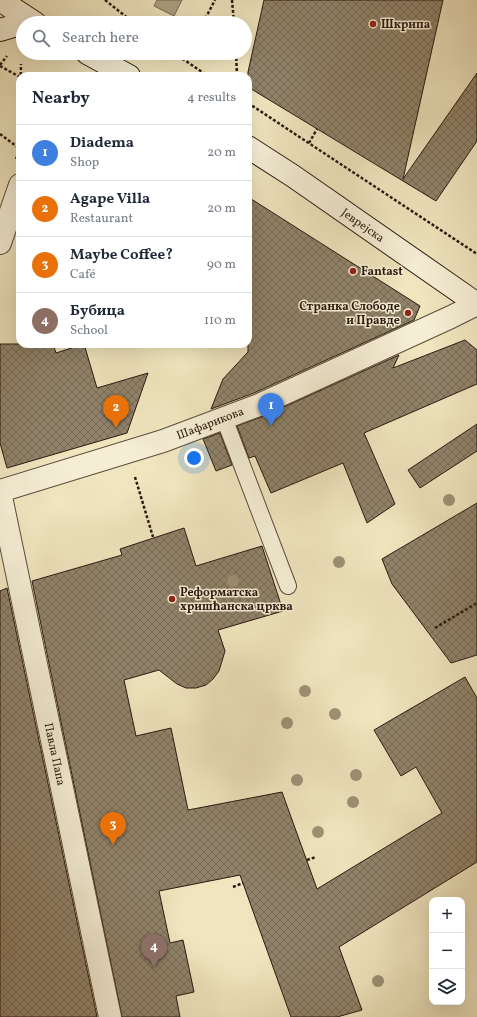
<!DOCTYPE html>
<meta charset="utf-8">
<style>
body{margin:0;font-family:Vollkorn,serif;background:#f6f6f7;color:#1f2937}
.controls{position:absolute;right:12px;bottom:12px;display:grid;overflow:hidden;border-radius:8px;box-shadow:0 4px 16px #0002}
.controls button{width:36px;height:36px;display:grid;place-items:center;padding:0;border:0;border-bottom:1px solid #e0e1e3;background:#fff;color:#1f2937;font:20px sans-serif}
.you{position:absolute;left:194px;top:458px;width:14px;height:14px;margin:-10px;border:3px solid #fff;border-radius:50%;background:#1a73e8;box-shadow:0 0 0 6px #1a73e833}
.badge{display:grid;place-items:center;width:26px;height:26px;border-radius:50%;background:#8f2418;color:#fff;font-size:13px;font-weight:700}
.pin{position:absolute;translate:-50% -33px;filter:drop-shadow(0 1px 2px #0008)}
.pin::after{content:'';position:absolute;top:21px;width:14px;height:12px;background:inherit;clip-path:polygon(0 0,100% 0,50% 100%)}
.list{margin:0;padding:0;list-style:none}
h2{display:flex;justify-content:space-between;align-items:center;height:52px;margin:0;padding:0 16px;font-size:17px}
h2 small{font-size:13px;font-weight:400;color:#747a83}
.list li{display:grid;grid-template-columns:26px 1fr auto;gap:12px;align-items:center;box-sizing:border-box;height:56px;padding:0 16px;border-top:1px solid #e0e1e3}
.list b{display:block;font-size:15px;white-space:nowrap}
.list p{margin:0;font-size:13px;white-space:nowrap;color:#747a83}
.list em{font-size:13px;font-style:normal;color:#747a83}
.icon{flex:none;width:22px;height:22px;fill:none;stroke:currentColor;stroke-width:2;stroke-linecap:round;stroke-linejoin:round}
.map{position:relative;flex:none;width:477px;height:1017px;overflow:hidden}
.search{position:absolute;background:#fff;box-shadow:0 4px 16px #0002;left:16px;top:16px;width:236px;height:44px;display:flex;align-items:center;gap:10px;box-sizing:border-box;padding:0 14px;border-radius:22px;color:#747a83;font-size:15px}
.panel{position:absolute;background:#fff;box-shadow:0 4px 16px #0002;left:16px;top:72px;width:236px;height:276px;border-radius:12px}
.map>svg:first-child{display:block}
.water{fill:#aca083;stroke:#786a55}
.building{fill:url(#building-cross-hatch);stroke:#2a1910}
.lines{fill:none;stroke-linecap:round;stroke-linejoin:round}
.lane-casing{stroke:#5b4c3c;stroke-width:18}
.street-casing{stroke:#5b4c3c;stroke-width:24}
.secondary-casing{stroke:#2a1910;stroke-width:24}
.path{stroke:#2a1910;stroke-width:2.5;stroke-dasharray:3 2;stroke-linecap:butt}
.lane{stroke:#f5eed5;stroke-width:16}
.street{stroke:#f5eed5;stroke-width:22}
.secondary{stroke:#f5eed5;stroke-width:22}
.tree{fill:#9e9176}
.poi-dot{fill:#8f2418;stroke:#f5eed5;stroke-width:1.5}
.labels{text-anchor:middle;stroke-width:3;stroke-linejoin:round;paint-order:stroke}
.poi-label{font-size:12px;font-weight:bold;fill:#2a1910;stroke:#f5eed5;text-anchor:start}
.street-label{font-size:12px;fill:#2a1910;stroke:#f5eed5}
</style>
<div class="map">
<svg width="477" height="1017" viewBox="0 0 477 1017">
<defs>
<pattern id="building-cross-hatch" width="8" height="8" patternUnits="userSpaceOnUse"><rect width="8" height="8" fill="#90836a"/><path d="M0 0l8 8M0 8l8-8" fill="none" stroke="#766a56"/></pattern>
</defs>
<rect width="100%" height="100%" fill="#efe5be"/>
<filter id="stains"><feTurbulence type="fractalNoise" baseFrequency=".005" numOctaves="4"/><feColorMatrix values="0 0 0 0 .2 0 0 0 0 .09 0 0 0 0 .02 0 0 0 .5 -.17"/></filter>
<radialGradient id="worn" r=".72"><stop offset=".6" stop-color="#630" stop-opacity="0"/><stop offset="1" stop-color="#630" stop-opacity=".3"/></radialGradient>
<path class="water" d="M157 0H182L174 16 154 6Z"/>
<g class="building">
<path d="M264 0H443L403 179 477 73V141L436 201 248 87V72Z"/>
<path d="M248 197 420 306 414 320 254 393 211 409 223 379 248 352Z"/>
<path d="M465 340 477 350V384L364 433 395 504 367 523 343 463 271 493 255 456 249 458 237 426 264 416 399 355 393 368Z"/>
<path d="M0 344H53L56 353 84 344 97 388 148 373 127 433 7 468 0 443Z"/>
<path d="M477 424V451L420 488 408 470Z"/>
<path d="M220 433 232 465 216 471 203 439Z"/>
<path d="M477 503V655L451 663 392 584 382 559Z"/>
<path d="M184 528 196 566 262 546 283 611 218 630 225 651 219 671 213 679 206 685 196 688H186L177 684 159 670 124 680 136 736 171 728 188 810 282 792 317 889 442 813 416 767 401 776 374 730 465 677 477 698V862L339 947 362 1010 337 1017H291L240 875 159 891 170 943 183 940 194 992 176 996 180 1017H122L32 581 122 555 120 549Z"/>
<path d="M7 588 97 1017H0V591Z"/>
</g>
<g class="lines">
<g class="lane-casing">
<path id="lane" d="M224 418 288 586"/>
</g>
<g class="street-casing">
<g id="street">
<path d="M0 243 20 185"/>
<path d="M0 491 163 441 259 405 451 317 477 304"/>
<path d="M0 492 110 1017"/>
</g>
</g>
<g class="secondary-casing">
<g id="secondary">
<path d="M0 0 35 23"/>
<path d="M0 30 31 21"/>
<path d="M87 53 129 76"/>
<path d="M248 147 293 176 477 304"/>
</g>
</g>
<g class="path">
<path d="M105 0 134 23"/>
<path d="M232 0 234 23"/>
<path d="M203 23 215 0"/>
<path d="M174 53 208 76"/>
<path d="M236 53 237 76"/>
<path d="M182 59 186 53"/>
<path d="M0 65 7 56"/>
<path d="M0 66 20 77"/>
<path d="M248 103 477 254"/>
<path d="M20 115 21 64"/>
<path d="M0 134 20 149"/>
<path d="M309 143 317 129"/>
<path d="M16 159 20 150"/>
<path d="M135 477 153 537"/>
<path d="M435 628 477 603"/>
<path d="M307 860 316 857"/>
<path d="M233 887 243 883"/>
</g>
<use href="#lane" class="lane"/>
<use href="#street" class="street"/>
<use href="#secondary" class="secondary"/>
</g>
<g class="tree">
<circle cx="449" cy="500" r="6"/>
<circle cx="339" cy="562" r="6"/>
<circle cx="233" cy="581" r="6"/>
<circle cx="305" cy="691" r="6"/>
<circle cx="335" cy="714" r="6"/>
<circle cx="287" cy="723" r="6"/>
<circle cx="356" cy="775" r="6"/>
<circle cx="297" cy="780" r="6"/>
<circle cx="353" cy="802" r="6"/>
<circle cx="318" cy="832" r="6"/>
<circle cx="378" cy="981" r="6"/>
</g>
<g class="poi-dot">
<circle cx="373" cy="24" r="4"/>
<circle cx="353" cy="271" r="4"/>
<circle cx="408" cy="313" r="4"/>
<circle cx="172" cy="599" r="4"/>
</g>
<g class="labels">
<g class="poi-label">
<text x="381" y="28">Шкрипа</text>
<text x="361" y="275">Fantast</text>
<text x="400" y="310" text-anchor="end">Странка Слободе<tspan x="400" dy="14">и Правде</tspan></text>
<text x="180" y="596">Реформатска<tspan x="180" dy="14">хришћанска црква</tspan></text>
</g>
<g class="street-label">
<text transform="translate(363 225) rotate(35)" y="4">Јеврејска</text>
<text transform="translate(210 423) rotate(-21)" y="4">Шафарикова</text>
<text transform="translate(55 754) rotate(78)" y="4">Павла Папа</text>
</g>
</g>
<rect width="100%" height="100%" filter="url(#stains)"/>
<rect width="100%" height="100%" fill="url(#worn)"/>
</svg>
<div class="controls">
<button>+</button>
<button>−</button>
<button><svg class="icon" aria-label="layers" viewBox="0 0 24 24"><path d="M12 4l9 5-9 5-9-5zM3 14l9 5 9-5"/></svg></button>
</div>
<div class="you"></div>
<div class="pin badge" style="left:271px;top:426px;background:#3f7fe0">1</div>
<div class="pin badge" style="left:116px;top:428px;background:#e8710a">2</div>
<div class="pin badge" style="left:113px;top:845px;background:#e8710a">3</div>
<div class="pin badge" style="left:154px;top:967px;background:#8d6e63">4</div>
<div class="search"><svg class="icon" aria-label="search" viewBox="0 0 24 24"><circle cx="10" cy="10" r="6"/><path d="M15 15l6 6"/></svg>Search here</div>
<section class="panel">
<h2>Nearby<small>4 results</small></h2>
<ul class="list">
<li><span class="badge" style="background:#3f7fe0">1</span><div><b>Diadema</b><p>Shop</p></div><em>20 m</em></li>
<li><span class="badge" style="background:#e8710a">2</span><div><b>Agape Villa</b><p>Restaurant</p></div><em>20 m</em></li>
<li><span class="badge" style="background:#e8710a">3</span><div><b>Maybe Coffee?</b><p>Café</p></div><em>90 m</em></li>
<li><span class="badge" style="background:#8d6e63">4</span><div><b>Бубица</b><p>School</p></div><em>110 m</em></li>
</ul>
</section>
</div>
